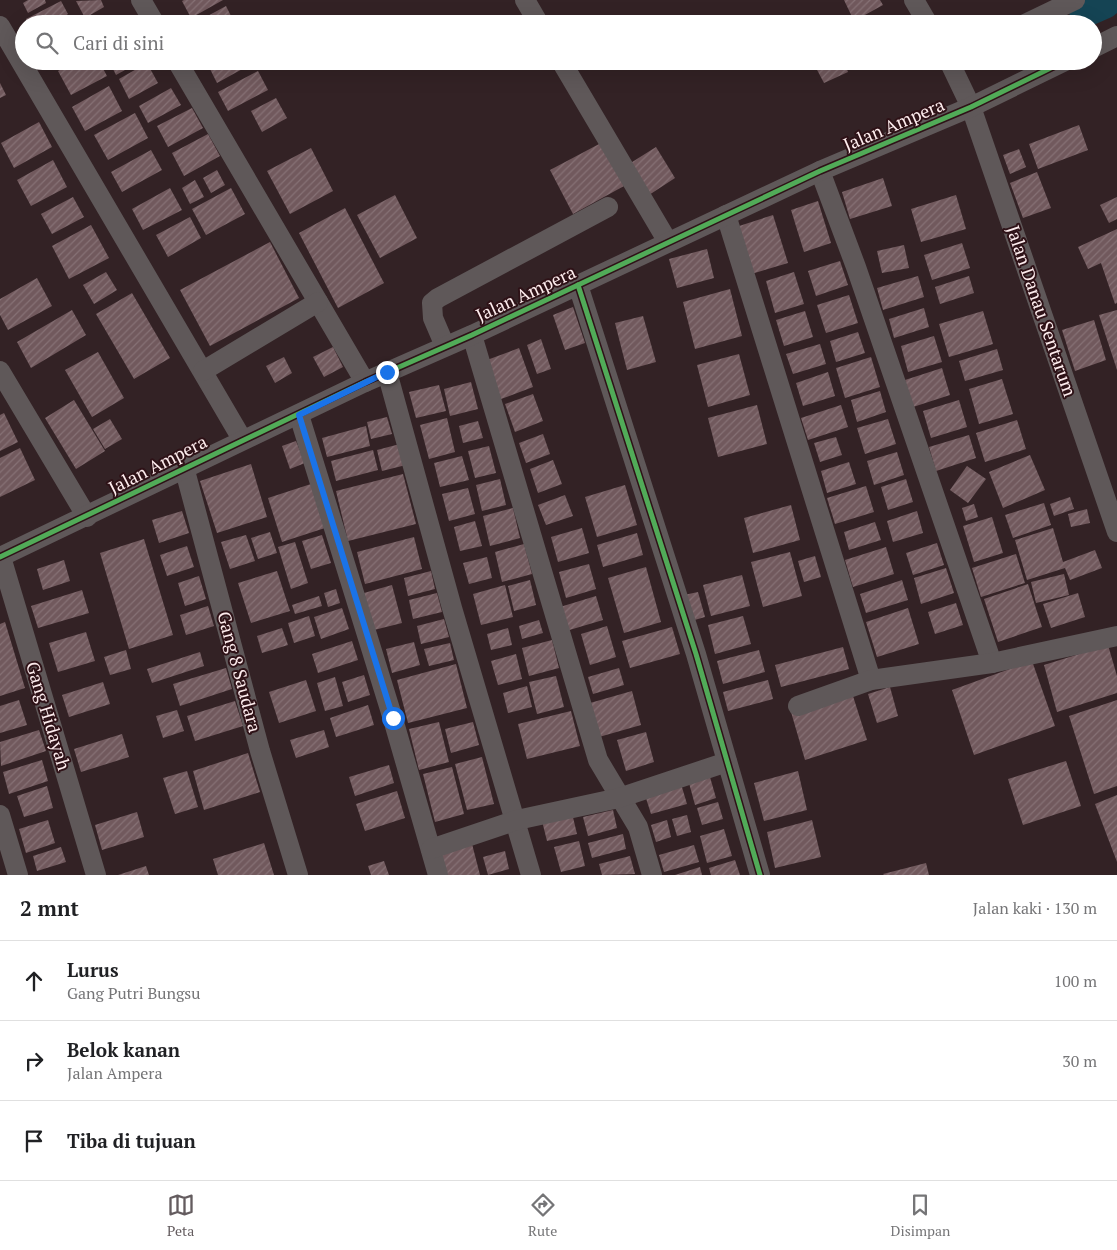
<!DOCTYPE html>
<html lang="id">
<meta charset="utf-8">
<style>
body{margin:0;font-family:"PT Serif",serif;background:#f6f6f6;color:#202124}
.stop{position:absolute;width:15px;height:15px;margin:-11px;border:4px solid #1a73e8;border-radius:50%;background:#fff}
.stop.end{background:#1a73e8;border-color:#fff;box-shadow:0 1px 5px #0008}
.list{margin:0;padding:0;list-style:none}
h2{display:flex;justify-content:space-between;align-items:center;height:65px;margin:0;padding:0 20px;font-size:21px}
h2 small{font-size:16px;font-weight:400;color:#757577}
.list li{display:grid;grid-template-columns:32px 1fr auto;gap:15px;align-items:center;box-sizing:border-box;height:80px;padding:0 20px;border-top:1px solid #e0e0e0}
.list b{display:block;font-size:19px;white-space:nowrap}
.list p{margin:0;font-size:16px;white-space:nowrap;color:#757577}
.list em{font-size:16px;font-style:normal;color:#757577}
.icon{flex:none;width:28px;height:28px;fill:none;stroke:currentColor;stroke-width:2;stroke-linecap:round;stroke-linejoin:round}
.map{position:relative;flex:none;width:1117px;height:875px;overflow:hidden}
.search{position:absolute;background:#fff;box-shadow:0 5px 20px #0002;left:15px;right:15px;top:15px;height:55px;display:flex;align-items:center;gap:12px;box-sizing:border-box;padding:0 18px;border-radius:28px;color:#757577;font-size:19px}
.sheet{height:305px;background:#fff}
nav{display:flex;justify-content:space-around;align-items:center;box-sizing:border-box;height:70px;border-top:1px solid #e0e0e0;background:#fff;font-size:14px;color:#757577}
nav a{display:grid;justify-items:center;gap:2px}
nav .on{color:#645c5f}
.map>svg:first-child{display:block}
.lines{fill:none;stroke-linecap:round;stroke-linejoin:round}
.river{stroke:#154454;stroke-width:38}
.building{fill:url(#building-hatch)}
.minor{stroke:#5f5859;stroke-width:20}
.cycleway-casing{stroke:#2e1217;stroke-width:8}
.cycleway{stroke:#51ab58;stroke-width:5}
.route{stroke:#1a73e8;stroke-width:6}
.labels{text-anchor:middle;stroke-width:4;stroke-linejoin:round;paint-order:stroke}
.street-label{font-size:18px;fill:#fdeced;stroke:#2e1217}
</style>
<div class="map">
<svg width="1117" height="875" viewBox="0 0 1117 875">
<defs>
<pattern id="building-hatch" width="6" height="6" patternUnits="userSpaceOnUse" patternTransform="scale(1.25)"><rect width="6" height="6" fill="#71595d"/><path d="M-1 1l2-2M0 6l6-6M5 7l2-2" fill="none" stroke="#867175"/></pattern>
</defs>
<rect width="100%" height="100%" fill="#332225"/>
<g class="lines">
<path class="river" d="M1087 7 1103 0"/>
</g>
<g class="building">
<path d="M28 0H45L46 3 28 13 23 3Z"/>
<path d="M101 0 104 7 85 18 76 1Z"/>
<path d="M184 0H223L191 18 182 1Z"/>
<path d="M844 0H880L883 5 854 21Z"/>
<path d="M61 1 68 14 51 24H28L26 19Z"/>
<path d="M226 6 235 24H193Z"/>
<path d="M110 15 114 24H95Z"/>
<path d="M76 61H99L107 76 71 95 58 71Z"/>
<path d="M109 61H141L116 75Z"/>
<path d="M206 61H257L217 83Z"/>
<path d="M826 61H844L848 72 824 83 815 66Z"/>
<path d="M147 63 158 83 129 99 119 79Z"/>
<path d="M258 71 268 90 228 111 218 92Z"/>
<path d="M0 83 6 95 0 98Z"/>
<path d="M109 86 122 111 85 131 72 107Z"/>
<path d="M171 88 181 105 148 123 139 106Z"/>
<path d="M276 98 287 118 262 132 251 111Z"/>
<path d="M192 108 203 128 168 147 157 126Z"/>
<path d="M135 113 148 138 108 160 94 135Z"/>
<path d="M39 122 52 147 14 168 1 143Z"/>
<path d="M1079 125 1088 150 1038 169 1029 144Z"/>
<path d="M208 134 220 156 184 176 172 153Z"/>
<path d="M601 143 624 186 573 214 550 170Z"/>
<path d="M656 147 675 178 649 195 629 164Z"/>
<path d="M311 148 333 191 290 214 267 171Z"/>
<path d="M1019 149 1026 167 1010 174 1003 155Z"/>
<path d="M151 150 162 170 122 192 111 172Z"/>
<path d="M53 160 67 187 31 206 17 180Z"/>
<path d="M217 170 225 185 211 193 203 178Z"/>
<path d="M1037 172 1051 208 1023 218 1010 183Z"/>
<path d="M883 178 892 206 850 219 842 192Z"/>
<path d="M195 180 204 197 190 204 182 188Z"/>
<path d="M170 188 182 210 143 230 132 209Z"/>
<path d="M231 188 245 214 206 235 192 209Z"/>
<path d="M395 195 417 238 380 258 357 215Z"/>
<path d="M956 195 966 229 921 242 911 209Z"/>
<path d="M73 197 84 217 52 234 41 214Z"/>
<path d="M1117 197V219L1109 223 1100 205Z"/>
<path d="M818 201 831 243 804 252 791 210Z"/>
<path d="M345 208 384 283 338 308 299 233Z"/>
<path d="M773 215 788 263 751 274 736 227Z"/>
<path d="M190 217 201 238 168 257 156 235Z"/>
<path d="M91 225 109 258 69 279 52 246Z"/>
<path d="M1117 229V303L1115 304 1101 263 1088 269 1078 247Z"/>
<path d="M270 242 299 298 210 346 180 290Z"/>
<path d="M962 243 970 268 932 280 924 255Z"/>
<path d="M904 245 909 268 882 273 877 251Z"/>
<path d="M707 249 714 278 677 288 669 259Z"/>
<path d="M840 261 848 285 816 296 808 271Z"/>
<path d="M106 272 117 290 94 304 83 285Z"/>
<path d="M794 272 804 304 775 313 766 281Z"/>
<path d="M918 276 924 297 883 310 877 288Z"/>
<path d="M969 276 974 293 940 304 935 287Z"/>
<path d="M37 278 52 306 8 330 0 315V299Z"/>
<path d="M730 289 742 336 695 349 683 302Z"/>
<path d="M132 293 170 358 134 379 96 314Z"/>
<path d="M849 295 858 323 826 333 817 305Z"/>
<path d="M573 307 585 343 565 350 553 315Z"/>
<path d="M924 308 929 327 894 338 889 319Z"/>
<path d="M72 310 86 335 31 368 17 342Z"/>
<path d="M1117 310V370L1099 315Z"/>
<path d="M805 311 813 337 784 346 776 320Z"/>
<path d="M983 311 993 344 949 357 939 324Z"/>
<path d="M643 316 656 362 627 370 615 323Z"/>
<path d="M1094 320 1106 360 1075 371 1062 330Z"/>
<path d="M858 332 865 353 836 362 830 341Z"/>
<path d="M934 336 942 362 908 372 901 346Z"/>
<path d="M541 339 551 369 537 374 527 345Z"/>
<path d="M820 344 826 364 793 374 786 354Z"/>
<path d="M333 347 343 367 324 377 313 357Z"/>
<path d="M519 348 533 387 501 399 487 360Z"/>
<path d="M997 349 1003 370 965 381 959 361Z"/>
<path d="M98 352 124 398 92 417 65 370Z"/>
<path d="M739 354 750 395 708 407 697 365Z"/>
<path d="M284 357 292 373 275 383 266 366Z"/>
<path d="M871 357 880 387 845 398 836 368Z"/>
<path d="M942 368 950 395 913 407 905 380Z"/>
<path d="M828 372 835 396 803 406 796 383Z"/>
<path d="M1002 379 1013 414 979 424 969 389Z"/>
<path d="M471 382 478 409 450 416 444 389Z"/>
<path d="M439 385 446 411 416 418 409 392Z"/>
<path d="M880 391 886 412 857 422 851 400Z"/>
<path d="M533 394 543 421 515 432 505 404Z"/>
<path d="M74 400 105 451 76 469 45 418Z"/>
<path d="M959 400 967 427 931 438 923 411Z"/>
<path d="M757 405 767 444 718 457 708 418Z"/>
<path d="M841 405 848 427 808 440 801 418Z"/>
<path d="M4 413 18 442 0 451V415Z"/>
<path d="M387 417 392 434 371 439 367 422Z"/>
<path d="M447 418 455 452 429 459 420 425Z"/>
<path d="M110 419 122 439 105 449 93 429Z"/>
<path d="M888 419 896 444 865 454 857 428Z"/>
<path d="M1017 420 1026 449 985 462 976 433Z"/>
<path d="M478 421 483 438 463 443 459 426Z"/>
<path d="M366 426 370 446 327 457 322 438Z"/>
<path d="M543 434 550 454 526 463 519 443Z"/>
<path d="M969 435 976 458 936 471 929 447Z"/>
<path d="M836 437 842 455 820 462 814 443Z"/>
<path d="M296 441 305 463 290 469 282 446Z"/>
<path d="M400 444 406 465 382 471 377 450Z"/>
<path d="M489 446 496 473 475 478 468 451Z"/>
<path d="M20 448 35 480 0 497V458Z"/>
<path d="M373 450 378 470 336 481 331 461Z"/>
<path d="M897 452 904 475 874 485 867 461Z"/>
<path d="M1030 455 1045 490 1003 508 989 472Z"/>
<path d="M462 456 469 480 440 487 434 463Z"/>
<path d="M553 460 562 484 538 493 530 469Z"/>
<path d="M849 462 856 484 827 493 821 471Z"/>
<path d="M251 464 267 517 217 533 200 481Z"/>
<path d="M967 466 986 479 968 503 950 490Z"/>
<path d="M403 474 416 524 348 541 336 491Z"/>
<path d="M500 479 506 505 482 511 476 485Z"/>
<path d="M906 479 913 502 888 510 881 487Z"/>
<path d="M311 484 325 528 282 542 268 498Z"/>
<path d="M625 485 637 525 597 537 585 497Z"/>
<path d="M866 486 874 512 835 524 827 498Z"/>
<path d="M468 488 475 514 449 521 442 494Z"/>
<path d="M565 495 573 516 546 525 538 505Z"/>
<path d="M1070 497 1074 509 1054 516 1050 504Z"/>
<path d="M1044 503 1051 525 1013 538 1005 515Z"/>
<path d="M974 504 978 517 966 521 962 508Z"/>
<path d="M791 505 800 540 753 553 744 518Z"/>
<path d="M513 508 520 538 490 546 483 516Z"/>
<path d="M1087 509 1090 523 1071 527 1068 514Z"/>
<path d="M182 511 189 533 159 543 152 520Z"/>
<path d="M917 511 923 533 893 542 887 521Z"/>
<path d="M992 517 1003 553 974 562 963 526Z"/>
<path d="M475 521 482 546 460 551 454 527Z"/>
<path d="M875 522 881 540 849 550 844 532Z"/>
<path d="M582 528 589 553 558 562 551 537Z"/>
<path d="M1053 528 1063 562 1095 550 1102 568 1070 580 1065 568 1027 580 1015 540Z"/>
<path d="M270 532 277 553 258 559 251 538Z"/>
<path d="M637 533 643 555 603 567 597 545Z"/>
<path d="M246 535 255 561 230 569 221 542Z"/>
<path d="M322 535 331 563 311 569 302 541Z"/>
<path d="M414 537 422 569 365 584 357 552Z"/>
<path d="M144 539 173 635 129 649 100 553Z"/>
<path d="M295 542 308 583 291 589 278 547Z"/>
<path d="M937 543 944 565 913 575 906 553Z"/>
<path d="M524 544 532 574 502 582 495 552Z"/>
<path d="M187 546 194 567 167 576 160 555Z"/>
<path d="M886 547 894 574 853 587 845 560Z"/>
<path d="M790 552 802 596 763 607 751 562Z"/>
<path d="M1016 554 1025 583 981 597 972 568Z"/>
<path d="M815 556 821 577 804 582 798 561Z"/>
<path d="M487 557 492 578 469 584 463 563Z"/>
<path d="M64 560 70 581 43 590 37 569Z"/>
<path d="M589 564 596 589 566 598 559 572Z"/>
<path d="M646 567 661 622 624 633 608 578Z"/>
<path d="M946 568 954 593 921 604 914 578Z"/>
<path d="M277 571 290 611 251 623 238 583Z"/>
<path d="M431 571 435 589 408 596 404 578Z"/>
<path d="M1064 574 1069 595 1036 603 1031 582Z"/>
<path d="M742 575 750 606 711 616 703 585Z"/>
<path d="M199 576 206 599 185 606 178 583Z"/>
<path d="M530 580 536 605 514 611 508 586Z"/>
<path d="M902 580 908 600 866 613 860 594Z"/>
<path d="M1028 584 1042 627 998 642 984 599Z"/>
<path d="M392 585 402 623 374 630 364 593Z"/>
<path d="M505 585 513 617 481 625 473 594Z"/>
<path d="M336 589 340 603 328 607 324 593Z"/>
<path d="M82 590 89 613 38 628 31 606Z"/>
<path d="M698 592 705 617 691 621 684 595Z"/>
<path d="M437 593 442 612 413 619 409 600Z"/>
<path d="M1078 593 1085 617 1051 628 1043 604Z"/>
<path d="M319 596 322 606 295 614 292 605Z"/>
<path d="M596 596 603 620 566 631 560 607Z"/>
<path d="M956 603 963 625 935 634 928 612Z"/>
<path d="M208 606 214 626 186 635 180 615Z"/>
<path d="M342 608 349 629 321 639 314 617Z"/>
<path d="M908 608 919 644 877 657 866 622Z"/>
<path d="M309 616 315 636 294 643 288 623Z"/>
<path d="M743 616 751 644 715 654 708 625Z"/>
<path d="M444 619 449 637 421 644 417 626Z"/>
<path d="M539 620 543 633 522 639 519 626Z"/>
<path d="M5 622 25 688 0 696V624Z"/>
<path d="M607 626 616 657 590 665 581 634Z"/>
<path d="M672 627 680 654 630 668 622 641Z"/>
<path d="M282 628 288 645 262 653 257 636Z"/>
<path d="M508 628 512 645 491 650 487 634Z"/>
<path d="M86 632 95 661 58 672 49 643Z"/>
<path d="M552 640 559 668 529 676 522 648Z"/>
<path d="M352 641 358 660 318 673 312 654Z"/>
<path d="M414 642 420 665 392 673 386 649Z"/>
<path d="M450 643 454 660 429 666 424 649Z"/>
<path d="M1108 645 1117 676V693L1057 712 1044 665Z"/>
<path d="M843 647 849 669 781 687 775 665Z"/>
<path d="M126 650 131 669 110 675 104 657Z"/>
<path d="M759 650 765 672 723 684 717 661Z"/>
<path d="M200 652 204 666 152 683 147 669Z"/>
<path d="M516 654 522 679 498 685 491 661Z"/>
<path d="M1032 661 1055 726 974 755 952 690Z"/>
<path d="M456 664 467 708 408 723 397 680Z"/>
<path d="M226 668 232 689 180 706 173 684Z"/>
<path d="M619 668 624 685 593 694 588 677Z"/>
<path d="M364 675 370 695 348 702 342 682Z"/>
<path d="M556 676 564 707 537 714 529 682Z"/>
<path d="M335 677 343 706 325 711 317 683Z"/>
<path d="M306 680 316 711 279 723 269 692Z"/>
<path d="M768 680 773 699 728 711 723 692Z"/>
<path d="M103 682 110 704 69 717 62 695Z"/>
<path d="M527 686 532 707 508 713 503 693Z"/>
<path d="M890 687 898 716 877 723 868 694Z"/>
<path d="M632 691 641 725 599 737 590 703Z"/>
<path d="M852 693 867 740 805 760 791 712Z"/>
<path d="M19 700 27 725 0 733V706Z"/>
<path d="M1117 700V786L1094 794 1069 716Z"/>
<path d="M235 701 243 726 195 741 187 716Z"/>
<path d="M368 705 374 725 336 737 330 718Z"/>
<path d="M177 710 184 731 163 738 156 716Z"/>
<path d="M571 711 580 746 527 759 518 724Z"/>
<path d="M439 722 449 762 419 770 409 729Z"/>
<path d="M473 722 479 745 451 753 445 729Z"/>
<path d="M39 730 46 751 1 766 0 742Z"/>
<path d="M324 730 329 747 296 758 290 740Z"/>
<path d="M646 732 654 762 626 771 617 740Z"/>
<path d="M122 734 129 757 81 772 74 749Z"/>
<path d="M248 753 260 792 204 810 193 771Z"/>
<path d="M482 757 494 804 467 810 455 764Z"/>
<path d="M42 760 48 781 9 794 3 772Z"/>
<path d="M1066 761 1081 806 1023 825 1008 779Z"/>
<path d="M389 765 394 783 355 796 349 777Z"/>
<path d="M452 767 464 814 435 822 423 774Z"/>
<path d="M187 771 198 807 175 814 163 778Z"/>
<path d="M798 771 807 810 764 821 754 783Z"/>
<path d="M710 777 716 798 695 805 689 783Z"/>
<path d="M681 784 687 804 651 814 645 795Z"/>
<path d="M47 786 53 808 24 817 17 796Z"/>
<path d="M397 791 405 818 365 831 356 804Z"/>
<path d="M1117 795V862L1095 804Z"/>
<path d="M718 802 723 819 702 825 697 808Z"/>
<path d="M571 809 577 834 547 841 541 817Z"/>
<path d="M613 810 617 828 588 836 583 817Z"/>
<path d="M137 812 144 837 102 850 95 825Z"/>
<path d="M687 815 691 832 677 836 672 819Z"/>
<path d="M48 820 55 843 26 853 19 829Z"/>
<path d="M667 820 671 837 656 842 651 825Z"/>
<path d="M812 820 821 857 775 868 767 832Z"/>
<path d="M724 829 732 856 707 863 700 836Z"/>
<path d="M623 834 626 849 592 858 588 843Z"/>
<path d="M471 840 480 875H445L439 848Z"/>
<path d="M579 841 585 866 561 872 554 847Z"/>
<path d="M264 843 274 875H218L213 859Z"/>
<path d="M694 845 699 862 664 872 659 855Z"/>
<path d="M61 847 66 862 37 871 33 856Z"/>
<path d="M505 851 509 869 488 875 483 857Z"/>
<path d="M630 856 635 874 602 875 599 864Z"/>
<path d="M735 860 740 875H711L709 868Z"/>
<path d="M384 861 389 875H371L368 866Z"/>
<path d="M926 863 929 875H884L883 874Z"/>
<path d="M146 866 149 875H118Z"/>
<path d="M700 867 702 875H675Z"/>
</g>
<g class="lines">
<g class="minor">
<path d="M141 0 155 24"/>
<path d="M525 0 539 24"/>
<path d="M914 0 928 24"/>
<path d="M1025 24 1075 0"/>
<path d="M0 26 242 439"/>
<path d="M1093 48 1117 36"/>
<path d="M177 61 365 382"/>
<path d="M561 61 668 242"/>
<path d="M949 61 971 107 1117 532"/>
<path d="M820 171 856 267 992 663"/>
<path d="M726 215 871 680"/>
<path d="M578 285 696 654 760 875"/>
<path d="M472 335 598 760 638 827 652 875"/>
<path d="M445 346 433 318 432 303 438 298 608 207"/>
<path d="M0 371 87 517"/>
<path d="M203 371 318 302"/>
<path d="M387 372 452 608 531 875"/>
<path d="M299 415 393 719 438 875"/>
<path d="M184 467 260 751 298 875"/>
<path d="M0 557 365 382 472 335 820 171 971 107 1065 61"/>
<path d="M1 557 96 875"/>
<path d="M798 706 871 680 992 663 1117 636"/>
<path d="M0 815 18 875"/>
<path d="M431 849 517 820 619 798 727 762"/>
</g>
<g class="cycleway-casing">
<g id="cycleway">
<path d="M578 285 696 654 760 875"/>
<path d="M0 557 365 382 472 335 820 171 971 107 1065 61"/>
</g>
</g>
<use href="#cycleway" class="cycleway"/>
</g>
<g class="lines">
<path class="route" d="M387 372 299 415 393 718"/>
</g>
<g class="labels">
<g class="street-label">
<text transform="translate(894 125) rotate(-23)" y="6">Jalan Ampera</text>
<text transform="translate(526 294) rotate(-25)" y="6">Jalan Ampera</text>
<text transform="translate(1041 311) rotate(71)" y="6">Jalan Danau Sentarum</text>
<text transform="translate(158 465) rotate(-27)" y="6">Jalan Ampera</text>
<text transform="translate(239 672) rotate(75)" y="6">Gang 8 Saudara</text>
<text transform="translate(48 716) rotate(73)" y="6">Gang Hidayah</text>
</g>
</g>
</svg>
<div class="stop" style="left:393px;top:718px"></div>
<div class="stop end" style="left:387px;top:372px"></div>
<div class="search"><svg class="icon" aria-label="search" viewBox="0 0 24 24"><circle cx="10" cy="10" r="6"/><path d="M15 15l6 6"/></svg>Cari di sini</div>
</div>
<section class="sheet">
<h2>2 mnt<small>Jalan kaki · 130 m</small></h2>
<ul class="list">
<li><svg class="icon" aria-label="ahead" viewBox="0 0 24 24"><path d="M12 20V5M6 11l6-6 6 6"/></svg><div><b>Lurus</b><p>Gang Putri Bungsu</p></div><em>100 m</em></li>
<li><svg class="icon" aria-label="right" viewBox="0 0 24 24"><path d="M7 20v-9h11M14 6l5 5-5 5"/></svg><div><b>Belok kanan</b><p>Jalan Ampera</p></div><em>30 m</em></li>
<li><svg class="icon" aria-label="arrive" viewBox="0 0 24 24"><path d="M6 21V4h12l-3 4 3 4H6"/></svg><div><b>Tiba di tujuan</b></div></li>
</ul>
</section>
<nav>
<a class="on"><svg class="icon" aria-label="map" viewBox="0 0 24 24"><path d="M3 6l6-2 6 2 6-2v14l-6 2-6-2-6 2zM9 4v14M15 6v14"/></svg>Peta</a>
<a><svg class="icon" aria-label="directions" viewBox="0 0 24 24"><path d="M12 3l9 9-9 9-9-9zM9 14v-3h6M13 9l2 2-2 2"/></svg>Rute</a>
<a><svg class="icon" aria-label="saved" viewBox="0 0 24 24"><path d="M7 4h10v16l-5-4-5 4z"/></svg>Disimpan</a>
</nav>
